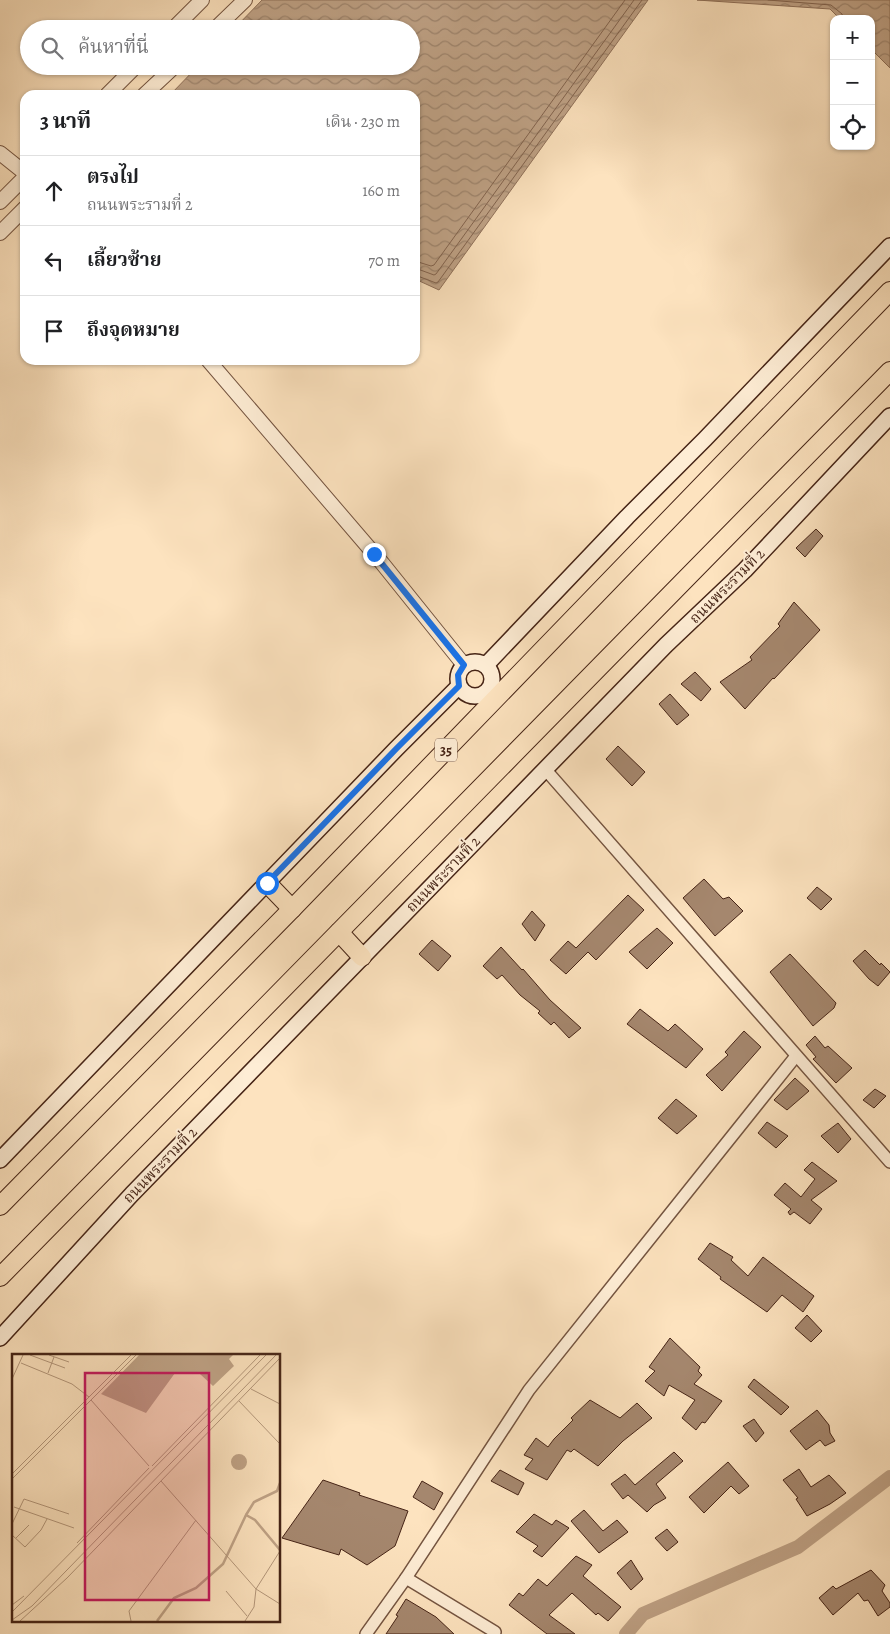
<!DOCTYPE html>
<html lang="th">
<meta charset="utf-8">
<style>
body{margin:0;font-family:Alegreya,"Noto Serif Thai",serif;background:#f2f2f2;color:#202124}
.controls{position:absolute;right:15px;top:15px;display:grid;overflow:hidden;border-radius:10px;box-shadow:0 1px 4px #0004}
.controls button{width:45px;height:45px;display:grid;place-items:center;padding:0;border:0;border-bottom:1px solid #e0e0e0;background:#fff;color:#202124;font:25px sans-serif}
.stop{position:absolute;width:15px;height:15px;margin:-11px;border:4px solid #1a73e8;border-radius:50%;background:#fff}
.stop.end{background:#1a73e8;border-color:#fff;box-shadow:0 1px 5px #0008}
.list{margin:0;padding:0;list-style:none}
h2{display:flex;justify-content:space-between;align-items:center;height:65px;margin:0;padding:0 20px;font-size:21px}
h2 small{font-size:16px;font-weight:400;color:#757577}
.list li{display:grid;grid-template-columns:32px 1fr auto;gap:15px;align-items:center;box-sizing:border-box;height:70px;padding:0 20px;border-top:1px solid #e0e0e0}
.list b{display:block;font-size:19px;white-space:nowrap}
.list p{margin:0;font-size:16px;white-space:nowrap;color:#757577}
.list em{font-size:16px;font-style:normal;color:#757577}
.icon{flex:none;width:28px;height:28px;fill:none;stroke:currentColor;stroke-width:2;stroke-linecap:round;stroke-linejoin:round}
.map{position:relative;flex:none;width:890px;height:1634px;overflow:hidden}
.search{position:absolute;background:#fff;box-shadow:0 1px 4px #0004;left:20px;top:20px;width:400px;height:55px;display:flex;align-items:center;gap:12px;box-sizing:border-box;padding:0 18px;border-radius:28px;color:#757577;font-size:19px}
.panel{position:absolute;background:#fff;box-shadow:0 1px 4px #0004;left:20px;top:90px;width:400px;height:275px;border-radius:15px}
.map>svg:first-child{display:block}
.water{fill:url(#water-waves);stroke:#8f7059}
.lines{fill:none;stroke-linecap:round;stroke-linejoin:round}
.shore{stroke:#82634e;stroke-width:1}
.canal{stroke:#bfa286;stroke-width:14}
.building{fill:#a5876e;stroke:#462416}
.minor-casing{stroke:#745440;stroke-width:14}
.tertiary-casing{stroke:#745440;stroke-width:16}
.secondary-casing{stroke:#462416;stroke-width:18}
.trunk-casing{stroke:#462416;stroke-width:20}
.minor{stroke:#feedd5;stroke-width:11}
.tertiary{stroke:#feedd5;stroke-width:14}
.secondary{stroke:#feedd5;stroke-width:15}
.trunk{stroke:#fde3bf;stroke-width:18}
.route{stroke:#1a73e8;stroke-width:6}
.labels{text-anchor:middle;stroke-width:4;stroke-linejoin:round;paint-order:stroke}
.shield{fill:#feedd5;stroke:#7d604f;stroke-width:1}
.shield-label{font-size:14px;font-weight:bold;fill:#462416}
.street-label{font-size:15px;fill:#462416;stroke:#feedd5}
.inset-river{fill:none;stroke:#bfa286;stroke-width:2.5}
.inset-road{fill:none;stroke:#b4977b;stroke-width:1}
.view{fill:#c2185b;fill-opacity:0.15;stroke:#c2185b;stroke-width:2.5}
.inset-edge{fill:none;stroke:#462416;stroke-width:2.5}
</style>
<div class="map">
<svg width="890" height="1634" viewBox="0 0 890 1634">
<defs>
<pattern id="water-waves" width="16" height="10" patternUnits="userSpaceOnUse" patternTransform="scale(1.25)"><rect width="16" height="10" fill="#bfa286"/><path d="M0 5q4-4 8 0t8 0" fill="none" stroke="#9d846d"/></pattern>
</defs>
<rect width="100%" height="100%" fill="#fde3bf"/>
<filter id="stains"><feTurbulence type="fractalNoise" baseFrequency=".004" numOctaves="4"/><feColorMatrix values="0 0 0 0 .2 0 0 0 0 .09 0 0 0 0 .02 0 0 0 .5 -.17"/></filter>
<radialGradient id="worn" r=".72"><stop offset=".6" stop-color="#630" stop-opacity="0"/><stop offset="1" stop-color="#630" stop-opacity=".3"/></radialGradient>
<g class="water">
<path d="M262 0H648L439 290 415 279V95H170L198 66H411V29H234Z"/>
<path d="M697 0H890V68L871 49V19H840L830 9Z"/>
</g>
<g class="lines">
<g class="shore">
<path d="M768 0 831 5 842 14 843 19"/>
<path d="M415 261 431 266 434 265 625 0"/>
<path d="M415 268 434 275 436 274 634 0"/>
<path d="M415 275 436 283 438 282 642 0"/>
</g>
<path class="canal" d="M626 1634 643 1614 798 1547 890 1477"/>
</g>
<g class="building">
<path d="M816 529 823 536 805 557 796 548Z"/>
<path d="M794 602 820 630 774 679 773 678 745 709 720 682 752 660 750 657 780 626 778 624Z"/>
<path d="M695 672 711 689 701 701 681 684Z"/>
<path d="M670 694 689 715 677 725 659 704Z"/>
<path d="M618 746 645 772 632 786 606 759Z"/>
<path d="M704 879 723 899 729 897 743 911 715 936 683 898Z"/>
<path d="M817 887 832 899 821 910 807 898Z"/>
<path d="M628 895 644 910 596 960 588 952 566 974 550 960 568 941 576 948Z"/>
<path d="M532 911 545 925 535 941 522 924Z"/>
<path d="M657 928 673 943 647 969 629 952Z"/>
<path d="M432 940 451 956 438 971 419 954Z"/>
<path d="M501 947 522 970 523 969 550 1000 581 1028 569 1038 554 1022 551 1025 538 1013 540 1011 520 995 502 975 497 979 483 966Z"/>
<path d="M865 950 880 965 881 963 890 972 878 986 869 979 853 961Z"/>
<path d="M790 954 836 1003 834 1008 813 1026 770 972Z"/>
<path d="M640 1009 668 1031 675 1024 703 1049 686 1068 627 1024Z"/>
<path d="M744 1031 761 1047 722 1091 706 1075 728 1055 725 1052Z"/>
<path d="M815 1036 825 1048 828 1046 852 1068 836 1083 813 1059 816 1057 806 1045Z"/>
<path d="M795 1078 809 1091 787 1110 774 1100Z"/>
<path d="M875 1089 886 1096 874 1108 863 1100Z"/>
<path d="M676 1099 697 1116 677 1134 658 1118Z"/>
<path d="M767 1122 788 1136 776 1148 758 1133Z"/>
<path d="M838 1123 851 1139 838 1153 821 1136Z"/>
<path d="M812 1162 837 1181 811 1200 822 1209 810 1224 794 1212 790 1215 788 1212 791 1209 774 1195 785 1183 801 1197 815 1179 804 1170Z"/>
<path d="M710 1243 733 1257 731 1260 748 1276 763 1257 814 1296 803 1312 782 1295 767 1312 720 1279 721 1277 698 1259Z"/>
<path d="M807 1315 822 1331 811 1342 795 1328Z"/>
<path d="M670 1338 700 1367 698 1371 702 1375 694 1384 722 1401 705 1423 702 1422 696 1430 682 1418 695 1400 669 1385 664 1396 645 1381 655 1371 649 1367Z"/>
<path d="M754 1379 789 1407 781 1415 748 1387Z"/>
<path d="M590 1400 620 1418 637 1403 652 1418 623 1441 598 1466 574 1449 571 1452 567 1450 547 1480 525 1469 533 1459 524 1455 536 1438 548 1447 554 1439 573 1420 571 1418Z"/>
<path d="M817 1410 829 1425 830 1433 835 1441 825 1446 820 1440 806 1450 790 1431Z"/>
<path d="M754 1419 764 1433 756 1442 743 1426Z"/>
<path d="M674 1452 683 1461 656 1484 666 1498 654 1505 647 1512 628 1495 623 1499 611 1484 625 1474 635 1485Z"/>
<path d="M728 1462 749 1486 739 1494 731 1486 704 1513 689 1497Z"/>
<path d="M799 1469 811 1487 829 1475 846 1493 830 1504 807 1516 796 1499 798 1498 783 1480Z"/>
<path d="M500 1470 524 1483 518 1495 491 1481Z"/>
<path d="M323 1480 360 1493 359 1495 408 1511 395 1546 367 1565 341 1549 339 1555 282 1538Z"/>
<path d="M422 1481 443 1493 434 1510 413 1497Z"/>
<path d="M584 1510 603 1531 617 1520 628 1532 599 1553 571 1521Z"/>
<path d="M534 1514 552 1525 556 1520 569 1528 542 1557 533 1551 538 1546 516 1532Z"/>
<path d="M667 1529 678 1542 667 1551 655 1538Z"/>
<path d="M576 1556 592 1565 583 1576 621 1607 608 1621 598 1613 596 1615 572 1593 549 1615 575 1634H547L509 1605 519 1593 523 1596 538 1579 547 1586Z"/>
<path d="M631 1560 643 1579 631 1590 617 1573Z"/>
<path d="M871 1570 885 1585 882 1591 890 1603V1607L878 1616 868 1600 864 1601 858 1593 833 1615 819 1598 833 1586 836 1589Z"/>
<path d="M406 1599 436 1617 454 1634H386L398 1616 396 1615Z"/>
</g>
<g class="lines">
<g class="minor-casing">
<g id="minor">
<path d="M545 769 890 1162"/>
<path d="M406 1578 495 1632"/>
<path d="M366 1634 406 1578 529 1390 796 1056"/>
</g>
</g>
<g class="tertiary-casing">
<g id="tertiary">
<path d="M173 29 202 0"/>
<path d="M215 29 245 0"/>
<path d="M107 95 136 66"/>
<path d="M144 95 175 66"/>
<path d="M0 153 25 173"/>
<path d="M0 202 25 177"/>
<path d="M0 233 25 208"/>
<path d="M208 360 382 563 464 665"/>
</g>
</g>
<g class="secondary-casing">
<g id="secondary">
<circle cx="475" cy="679" r="17"/>
<path d="M486 665 627 517 705 439 890 246"/>
<path d="M0 1160 396 749 459 686"/>
<path d="M0 1338 132 1194 666 645 745 570 890 416"/>
</g>
</g>
<g class="trunk-casing">
<g id="trunk">
<path d="M267 883 292 909"/>
<path d="M339 932 362 957"/>
<path d="M0 1206 292 909 890 291"/>
<path d="M0 1277 890 371"/>
</g>
</g>
<use href="#minor" class="minor"/>
<use href="#tertiary" class="tertiary"/>
<use href="#secondary" class="secondary"/>
<use href="#trunk" class="trunk"/>
</g>
<g class="lines">
<path class="route" d="M267 883 396 749 459 686 458 675 464 665 374 554"/>
</g>
<g class="labels">
<rect class="shield" x="435" y="738.5" width="22" height="23" rx="4"/>
<g class="shield-label">
<text x="446" y="755">35</text>
</g>
<g class="street-label">
<text transform="translate(727 586) rotate(-45)" y="5">ถนนพระรามที่ 2</text>
<text transform="translate(443 874) rotate(-46)" y="5">ถนนพระรามที่ 2</text>
<text transform="translate(160 1165) rotate(-46)" y="5">ถนนพระรามที่ 2</text>
</g>
</g>
<g transform="translate(12 1354)">
<rect width="268" height="268" fill="#fde3bf"/>
<path d="M127 1H221L217 5 222 12 201 32 188 20 163 19 134 59 89 40ZM219 108a8 8 0 1 1 16 0a8 8 0 1 1-16 0Z" fill="#bfa286"/>
<path class="inset-river" d="M234 161 242 148 265 137 268 129M145 267 162 244 184 234 211 210 234 161 243 166 268 196"/>
<path class="inset-road" d="M18 1 53 14M37 1 57 8M9 9 60 30 77 43M36 19 42 3M0 25 11 1M239 35 268 50M79 46 137 112M227 47 267 89M140 112 248 1M0 120 119 1M0 125 124 1M149 127 244 235 242 253 233 267M2 153 62 174M0 170 12 145 57 160M0 181 13 193 29 176 35 165M4 184 17 171M65 189 137 114M268 197 244 235 268 250M214 237 235 262M0 251 12 242M0 258 254 1M0 266 20 252 264 1M8 267 55 224 268 4M119 267 117 257 184 166"/>
<path class="view" d="M73 19H197V246H73Z"/>
<rect width="268" height="268" class="inset-edge"/>
</g>
<rect width="100%" height="100%" filter="url(#stains)"/>
<rect width="100%" height="100%" fill="url(#worn)"/>
</svg>
<div class="controls">
<button>+</button>
<button>−</button>
<button><svg class="icon" aria-label="locate" viewBox="0 0 24 24"><circle cx="12" cy="12" r="6"/><path d="M12 2v4M12 18v4M2 12h4M18 12h4"/></svg></button>
</div>
<div class="stop" style="left:267px;top:883px"></div>
<div class="stop end" style="left:374px;top:554px"></div>
<div class="search"><svg class="icon" aria-label="search" viewBox="0 0 24 24"><circle cx="10" cy="10" r="6"/><path d="M15 15l6 6"/></svg>ค้นหาที่นี่</div>
<section class="panel">
<h2>3 นาที<small>เดิน · 230 m</small></h2>
<ul class="list">
<li><svg class="icon" aria-label="ahead" viewBox="0 0 24 24"><path d="M12 20V5M6 11l6-6 6 6"/></svg><div><b>ตรงไป</b><p>ถนนพระรามที่ 2</p></div><em>160 m</em></li>
<li><svg class="icon" aria-label="left" viewBox="0 0 24 24"><path d="M17 20v-9H6M10 6l-5 5 5 5"/></svg><div><b>เลี้ยวซ้าย</b></div><em>70 m</em></li>
<li><svg class="icon" aria-label="arrive" viewBox="0 0 24 24"><path d="M6 21V4h12l-3 4 3 4H6"/></svg><div><b>ถึงจุดหมาย</b></div></li>
</ul>
</section>
</div>
